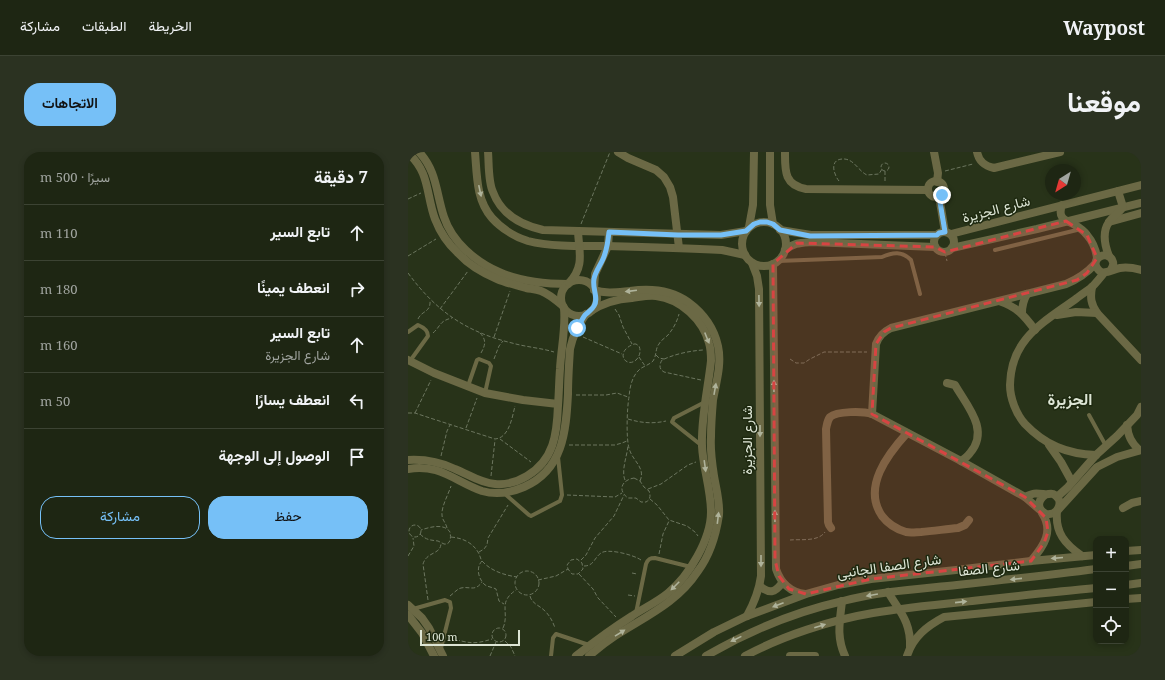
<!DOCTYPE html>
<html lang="ar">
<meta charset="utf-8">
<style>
body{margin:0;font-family:"Noto Serif",Vazirmatn,serif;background:#2b3221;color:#f1f3f6;direction:rtl}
.controls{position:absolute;right:12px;bottom:12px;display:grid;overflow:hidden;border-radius:8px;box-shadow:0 2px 6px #0003}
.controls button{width:36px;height:36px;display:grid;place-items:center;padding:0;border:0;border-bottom:1px solid #3c4333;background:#1e2613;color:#f1f3f6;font:20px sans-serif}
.compass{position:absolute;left:637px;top:12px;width:36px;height:36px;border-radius:50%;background:#1e2613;box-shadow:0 2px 6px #0003;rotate:217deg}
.scale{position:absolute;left:12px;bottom:10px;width:100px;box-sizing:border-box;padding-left:4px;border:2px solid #dde5d5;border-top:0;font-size:11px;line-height:14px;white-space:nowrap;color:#dde5d5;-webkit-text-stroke:3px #1e2910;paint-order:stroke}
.stop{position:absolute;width:12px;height:12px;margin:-9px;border:3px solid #76c0f7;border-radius:50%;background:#fff}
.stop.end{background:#76c0f7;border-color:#fff;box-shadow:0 1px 4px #0008}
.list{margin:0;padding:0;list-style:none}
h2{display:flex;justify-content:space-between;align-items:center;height:52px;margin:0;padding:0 16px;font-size:17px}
h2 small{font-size:13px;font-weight:400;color:#a1a5a0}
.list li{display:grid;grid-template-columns:26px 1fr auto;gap:12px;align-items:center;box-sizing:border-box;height:56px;padding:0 16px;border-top:1px solid #3c4333}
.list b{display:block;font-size:15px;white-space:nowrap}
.list p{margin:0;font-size:13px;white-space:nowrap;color:#a1a5a0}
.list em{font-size:13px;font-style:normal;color:#a1a5a0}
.actions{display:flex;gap:8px;padding:12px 16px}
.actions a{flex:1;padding:9px 0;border:1px solid #76c0f7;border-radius:16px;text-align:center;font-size:14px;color:#76c0f7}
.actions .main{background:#76c0f7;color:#111}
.icon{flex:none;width:22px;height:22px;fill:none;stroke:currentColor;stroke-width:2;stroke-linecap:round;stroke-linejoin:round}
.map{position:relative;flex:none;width:733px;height:504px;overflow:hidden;direction:ltr;border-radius:16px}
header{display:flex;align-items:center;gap:24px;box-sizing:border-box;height:56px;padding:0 20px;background:#1e2613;border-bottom:1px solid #3c4333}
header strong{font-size:19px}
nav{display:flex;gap:22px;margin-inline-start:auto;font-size:14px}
.intro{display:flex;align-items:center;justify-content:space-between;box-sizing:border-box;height:96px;padding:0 24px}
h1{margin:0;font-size:28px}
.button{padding:10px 18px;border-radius:16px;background:#76c0f7;color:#111;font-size:14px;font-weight:700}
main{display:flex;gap:24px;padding:0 24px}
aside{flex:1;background:#1e2613;border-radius:16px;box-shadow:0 2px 6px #0003}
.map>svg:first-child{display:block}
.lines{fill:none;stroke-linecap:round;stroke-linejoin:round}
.path{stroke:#6c765f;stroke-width:1;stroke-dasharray:4 2;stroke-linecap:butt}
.service{stroke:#6b6945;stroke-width:4}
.minor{stroke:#6b6945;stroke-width:8}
.oneway{fill:#afb39b}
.route{stroke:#76c0f7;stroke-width:5}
.marked{fill:#d74442;fill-opacity:0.2;stroke:#d74442;stroke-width:3;stroke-dasharray:8 5;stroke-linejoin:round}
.labels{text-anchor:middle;stroke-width:3;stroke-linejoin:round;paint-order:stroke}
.street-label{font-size:14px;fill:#dde5d5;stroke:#1e2910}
.quarter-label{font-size:16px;font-weight:bold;fill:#dde5d5;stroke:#1e2910}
</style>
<header>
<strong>Waypost</strong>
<nav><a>الخريطة</a><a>الطبقات</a><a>مشاركة</a></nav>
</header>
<div class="intro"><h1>موقعنا</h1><a class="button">الاتجاهات</a></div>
<main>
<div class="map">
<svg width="733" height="504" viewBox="0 0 733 504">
<rect width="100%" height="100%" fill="#283319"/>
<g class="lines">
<g class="path">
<circle cx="477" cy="15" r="4"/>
<path d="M477 19V30"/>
<path d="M537 19 565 12"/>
<path d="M431 29C426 23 421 8 434 7 446 6 450 19 459 23L471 22 474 17"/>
<path d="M0 47 13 41"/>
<path d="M173 72 202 0"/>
<path d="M537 101 539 109"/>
<path d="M0 104 28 87"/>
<path d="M0 121C28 159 58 180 104 191 118 195 133 196 146 200"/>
<path d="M32 157 60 119"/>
<path d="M207 157 211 163 215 175 224 192"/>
<path d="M10 167C14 158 23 161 22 148"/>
<path d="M25 181C33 174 31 169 44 166"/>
<path d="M72 181C79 188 77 194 73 201"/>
<path d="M86 185 102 139"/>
<path d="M175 185 214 202"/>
<path d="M226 192H228L231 194C233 199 232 203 229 207 219 218 205 200 226 192Z"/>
<path d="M248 203 251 206 256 207"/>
<path d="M231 205 237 214"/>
<path d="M86 207 91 194 95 189"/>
<path d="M382 207 388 211H396L402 207 416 200H459"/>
<path d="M293 228 256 220C251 217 251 213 254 208 267 202 281 199 295 198"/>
<path d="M168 243H198L209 241 220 245"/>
<path d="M0 261H7L19 265 87 287C101 286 104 266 107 254"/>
<path d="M7 261 23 228"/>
<path d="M220 267C233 271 245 272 258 269"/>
<path d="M58 276 69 246"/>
<path d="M92 287 123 310"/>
<path d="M161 293H207L214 291 219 289"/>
<path d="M33 304 39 279 42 273"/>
<path d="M83 324 87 288"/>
<path d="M226 326 232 329 236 335 241 339C243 344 242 348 238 350H233L228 346H220C209 338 214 328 226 326Z"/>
<path d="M217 328C213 319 219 304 220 294"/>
<path d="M232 329C238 315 224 309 221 296 218 286 219 256 221 245 222 234 224 224 232 217 236 214 241 213 245 209 249 203 247 197 251 192 253 188 257 186 260 183 265 177 269 170 271 162"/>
<path d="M240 337 253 332 280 313 288 310"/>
<path d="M159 343 207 345 214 341"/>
<path d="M242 347 249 353 261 368 279 374 287 380 290 384"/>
<circle cx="7" cy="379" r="6"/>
<path d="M39 376C38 371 34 368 34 363 33 355 41 341 43 334"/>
<path d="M12 382C18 388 22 388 30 389 32 390 34 391 36 392 43 393 43 385 42 380 36 371 22 375 13 378"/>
<path d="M43 385C54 386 64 390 70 400 72 403 72 406 74 409 83 419 96 423 109 425"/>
<path d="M382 388C393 387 410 390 417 380"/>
<path d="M71 400 76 397 79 393 80 386 100 353"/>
<path d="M251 402 255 382 261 369"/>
<path d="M0 404 6 394 5 386"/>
<path d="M173 408 178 403 187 386 206 364 216 343"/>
<path d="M74 409C68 415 70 426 76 432 79 435 84 435 88 437L91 449 96 452"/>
<path d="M176 414C186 414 186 406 193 401 200 396 226 403 233 408"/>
<circle cx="119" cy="431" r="12"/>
<path d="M224 421 229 422"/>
<path d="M171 422 185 437 190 446 208 465"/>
<path d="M130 428 148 424 160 417 159 413 163 408 169 407 174 411 175 417 170 422H164L160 417"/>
<path d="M220 443 227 444"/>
<path d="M42 444C46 441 49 437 53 436 62 434 67 440 74 430"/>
<path d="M122 444C124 452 131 453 137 459 142 464 145 470 147 476"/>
<path d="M20 448 15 412C19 399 33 403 33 391"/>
<circle cx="91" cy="483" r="7"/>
<path d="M95 476C102 460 89 451 108 438"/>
<path d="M42 486C61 491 65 493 84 487"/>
<path d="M97 489 103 495 107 504"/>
<path d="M82 504 88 490"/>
</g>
<g class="service">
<path d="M587 98 673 77"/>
<path d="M370 109 474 105C485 100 494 99 503 108L512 142"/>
<path d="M0 180 10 173C15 175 20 179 20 184L2 209"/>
<path d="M60 234 69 208 71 207 81 211 83 214 77 241"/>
<path d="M681 263 698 294"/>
<path d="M293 293 264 270 266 266 297 250"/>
<path d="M97 342 121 363 123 364 150 350 152 349 154 343 150 305"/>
<path d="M5 457 37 448 42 450 43 456 33 496"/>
<path d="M228 461 238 412C240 407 242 406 247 406L283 415"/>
<path d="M143 504 145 486 148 482 181 493"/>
</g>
<g class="minor">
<path d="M11 0C29 19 28 41 36 65 44 90 68 110 91 120 111 129 139 132 160 132"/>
<path d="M67 0C69 23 68 48 84 66 93 76 107 85 120 89 143 95 174 94 198 94 237 95 275 96 314 98L337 103"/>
<path d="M80 0C81 11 80 30 85 40 93 62 113 73 135 78L313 83 338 79"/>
<path d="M210 0 220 6 248 18 256 25 262 35 265 45 271 96"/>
<path d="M362 0V53L365 72"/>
<path d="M377 0C377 19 376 33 398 37L520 38"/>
<path d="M526 0 530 21 529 30"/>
<path d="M569 0C571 10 577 14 586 16L652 0"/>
<path d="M0 1C22 20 18 43 27 67 32 80 41 93 51 102 61 113 75 121 89 127 98 131 108 133 118 136 123 137 128 137 133 139 141 142 148 148 155 154"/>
<circle cx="528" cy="37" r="8"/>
<path d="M531 44 537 80"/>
<path d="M654 53C649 67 658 68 667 73 672 76 676 79 679 83 685 90 688 98 689 106"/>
<path d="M701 70 733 61"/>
<circle cx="356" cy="92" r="22"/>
<path d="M341 75 345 53 346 0"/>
<path d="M372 78 403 83H529"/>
<circle cx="536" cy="90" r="10"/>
<path d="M543 82 733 33"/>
<path d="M544 96 629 77 733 51"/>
<path d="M377 98C386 91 391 91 403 90L527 95"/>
<path d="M701 104C697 94 694 80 701 70 705 64 711 61 715 55L710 39"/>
<path d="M365 112 368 417C373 432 382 440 397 442"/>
<path d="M702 119C704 116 706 114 705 110 701 95 677 108 693 120 700 122 705 117 712 116 719 115 726 116 733 118"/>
<circle cx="171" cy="146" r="18"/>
<path d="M161 131C177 114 171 100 170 79"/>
<path d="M684 135C682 146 683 152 689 161L733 208"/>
<path d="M186 137 187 122 200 94 201 80"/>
<path d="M591 149C609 155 616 163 627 178"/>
<path d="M614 161C614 154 615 149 619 142"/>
<path d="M649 163 668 160 689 161"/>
<path d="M0 208 26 221 77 241 115 248 150 252"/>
<path d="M539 231 547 233C559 254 582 278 562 301 560 304 556 307 553 309"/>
<path d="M464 262 468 192C471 184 475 180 483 176L658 132C670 127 678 122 687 112"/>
<path d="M719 273C720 284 723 290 731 298"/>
<path d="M499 281C480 302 454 335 474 364 480 372 488 377 498 380 503 381 509 380 513 380 526 379 538 377 550 376L557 373 561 368"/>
<path d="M641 293 653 310 664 330"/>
<path d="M688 303C659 302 637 293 617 272 608 262 602 246 602 233 603 186 635 171 669 146 674 142 679 139 684 135 688 131 692 126 696 121"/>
<path d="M0 308C17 307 32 310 47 317 60 322 72 331 87 332 98 333 109 330 119 324 146 308 149 282 150 253 151 241 151 229 152 217 153 197 158 176 156 156"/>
<path d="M0 317C31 311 48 330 74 339 88 343 102 341 116 335 155 318 158 280 160 242 160 227 161 212 162 197 165 183 170 174 178 162"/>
<path d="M617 345C625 341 627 341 635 342 639 343 642 341 645 342 657 347 651 364 638 362 629 357 629 349 637 343"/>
<path d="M649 345 660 335 688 303 709 284 729 263 733 255"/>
<path d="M715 356 724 351 733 349"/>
<path d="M650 358 689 315 709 305 733 298"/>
<path d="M649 359C647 381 657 392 674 404"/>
<path d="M423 376 421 373 420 370 418 277C419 273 419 269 422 265 429 259 455 259 464 262L553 309 617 345 632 358"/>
<path d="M718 399 733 398"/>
<path d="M623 409C636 394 646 379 634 361"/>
<path d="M718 414 733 412"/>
<path d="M718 433 733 431"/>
<path d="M352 434C361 442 367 441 374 431"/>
<path d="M480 440C492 460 503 470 502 495"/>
<path d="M718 447 733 446"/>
<path d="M434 449C432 469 428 484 437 504"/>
<path d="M0 453 14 466 21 476 35 504"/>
<path d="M0 463 14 481 26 504"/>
<path d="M339 464C346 451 351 439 353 424L351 137 349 124 344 111"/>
<path d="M168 504C186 490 205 476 224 464 236 456 249 450 260 441 281 424 303 387 303 360 303 338 295 316 294 294 293 265 300 237 303 209 303 203 303 197 301 191 295 168 273 147 248 144 240 143 232 145 224 146 209 147 195 151 183 159"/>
<path d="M181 504C189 497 198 490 207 484 238 464 269 451 290 419 302 403 308 383 311 363 312 350 308 336 306 324 304 311 302 298 303 285 303 273 304 260 305 248 308 231 314 212 310 194 306 176 295 161 280 150 263 138 243 136 222 139 210 140 198 142 186 138"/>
<path d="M267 504 306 480 339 464 398 442 430 433 463 427 548 418 623 409 688 403"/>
<path d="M298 504C341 479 386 460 435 449 473 439 511 437 549 433 596 428 642 423 688 417"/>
<path d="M337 504C374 484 423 468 465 461 495 456 525 453 555 450 600 445 644 440 688 436"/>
<path d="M382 504H407"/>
<path d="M499 504C505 485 519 474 536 465L688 450"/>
</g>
</g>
<defs><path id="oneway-solid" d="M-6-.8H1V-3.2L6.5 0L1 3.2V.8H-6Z"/></defs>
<g class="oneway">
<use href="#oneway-solid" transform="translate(72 39) rotate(78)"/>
<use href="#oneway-solid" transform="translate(223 139) rotate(173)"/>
<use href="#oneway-solid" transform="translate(351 149) rotate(89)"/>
<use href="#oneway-solid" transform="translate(299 186) rotate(68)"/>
<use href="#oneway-solid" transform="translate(366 234) rotate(-90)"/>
<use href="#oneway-solid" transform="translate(307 237) rotate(-80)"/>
<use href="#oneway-solid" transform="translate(352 279) rotate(90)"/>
<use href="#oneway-solid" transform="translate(297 314) rotate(82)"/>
<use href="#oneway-solid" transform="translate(367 364) rotate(-90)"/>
<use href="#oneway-solid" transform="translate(310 366) rotate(-83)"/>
<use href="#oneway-solid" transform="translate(649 406) rotate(175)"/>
<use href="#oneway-solid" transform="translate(353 409) rotate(90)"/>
<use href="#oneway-solid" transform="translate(608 427) rotate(174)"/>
<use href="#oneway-solid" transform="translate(267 434) rotate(135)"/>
<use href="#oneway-solid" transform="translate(464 443) rotate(170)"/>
<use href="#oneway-solid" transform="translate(553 450) rotate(-6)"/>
<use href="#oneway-solid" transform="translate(370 453) rotate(159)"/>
<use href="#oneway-solid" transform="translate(412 474) rotate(-18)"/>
<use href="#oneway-solid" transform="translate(212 481) rotate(-32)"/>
<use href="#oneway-solid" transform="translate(328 487) rotate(154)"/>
</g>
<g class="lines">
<path class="route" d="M169 176C172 172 174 167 177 163 180 160 184 158 186 154 191 146 184 137 186 127 187 120 192 114 195 107 199 98 200 90 201 80L270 83H313L338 79 346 72 352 70H359L365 72 372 78 402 84 529 83 531 81 537 80 531 44 534 43"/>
</g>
<path class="marked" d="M658 69 679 83 689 106 679 121 669 128 483 176 476 180 468 192 464 262 617 345 638 366 640 380 636 391 623 409 463 427 398 442 381 437 371 424 367 408 365 112 389 91 527 95 537 100Z"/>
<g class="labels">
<g class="street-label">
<text transform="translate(588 57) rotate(-15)" y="5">شارع الجزيرة</text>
<text transform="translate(339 288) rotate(-90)" y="5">شارع الجزيرة</text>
<text transform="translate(481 414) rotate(-8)" y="5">شارع الصفا الجانبى</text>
<text transform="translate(581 416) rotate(-6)" y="5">شارع الصفا</text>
</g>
<g class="quarter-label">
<text x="662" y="253">الجزيرة</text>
</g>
</g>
</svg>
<div class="controls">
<button>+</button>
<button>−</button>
<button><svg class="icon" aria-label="locate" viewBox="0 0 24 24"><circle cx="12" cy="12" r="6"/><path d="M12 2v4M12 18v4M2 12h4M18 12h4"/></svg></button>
</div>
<svg class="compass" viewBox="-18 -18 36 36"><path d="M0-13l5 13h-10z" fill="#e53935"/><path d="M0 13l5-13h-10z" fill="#a1a5a0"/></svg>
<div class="scale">100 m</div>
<div class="stop" style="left:169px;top:176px"></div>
<div class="stop end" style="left:534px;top:43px"></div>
</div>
<aside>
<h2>7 دقيقة<small>سيرًا · 500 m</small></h2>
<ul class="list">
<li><svg class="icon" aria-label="ahead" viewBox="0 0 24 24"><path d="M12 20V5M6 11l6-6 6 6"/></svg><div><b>تابع السير</b></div><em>110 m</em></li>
<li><svg class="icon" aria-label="right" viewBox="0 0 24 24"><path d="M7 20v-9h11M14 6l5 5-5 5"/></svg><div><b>انعطف يمينًا</b></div><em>180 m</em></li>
<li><svg class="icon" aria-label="ahead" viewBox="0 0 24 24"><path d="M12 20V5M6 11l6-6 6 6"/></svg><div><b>تابع السير</b><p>شارع الجزيرة</p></div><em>160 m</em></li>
<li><svg class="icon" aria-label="left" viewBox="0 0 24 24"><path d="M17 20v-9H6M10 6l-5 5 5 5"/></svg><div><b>انعطف يسارًا</b></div><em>50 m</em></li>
<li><svg class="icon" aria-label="arrive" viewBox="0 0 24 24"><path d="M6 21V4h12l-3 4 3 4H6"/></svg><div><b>الوصول إلى الوجهة</b></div></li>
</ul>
<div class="actions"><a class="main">حفظ</a><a>مشاركة</a></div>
</aside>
</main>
